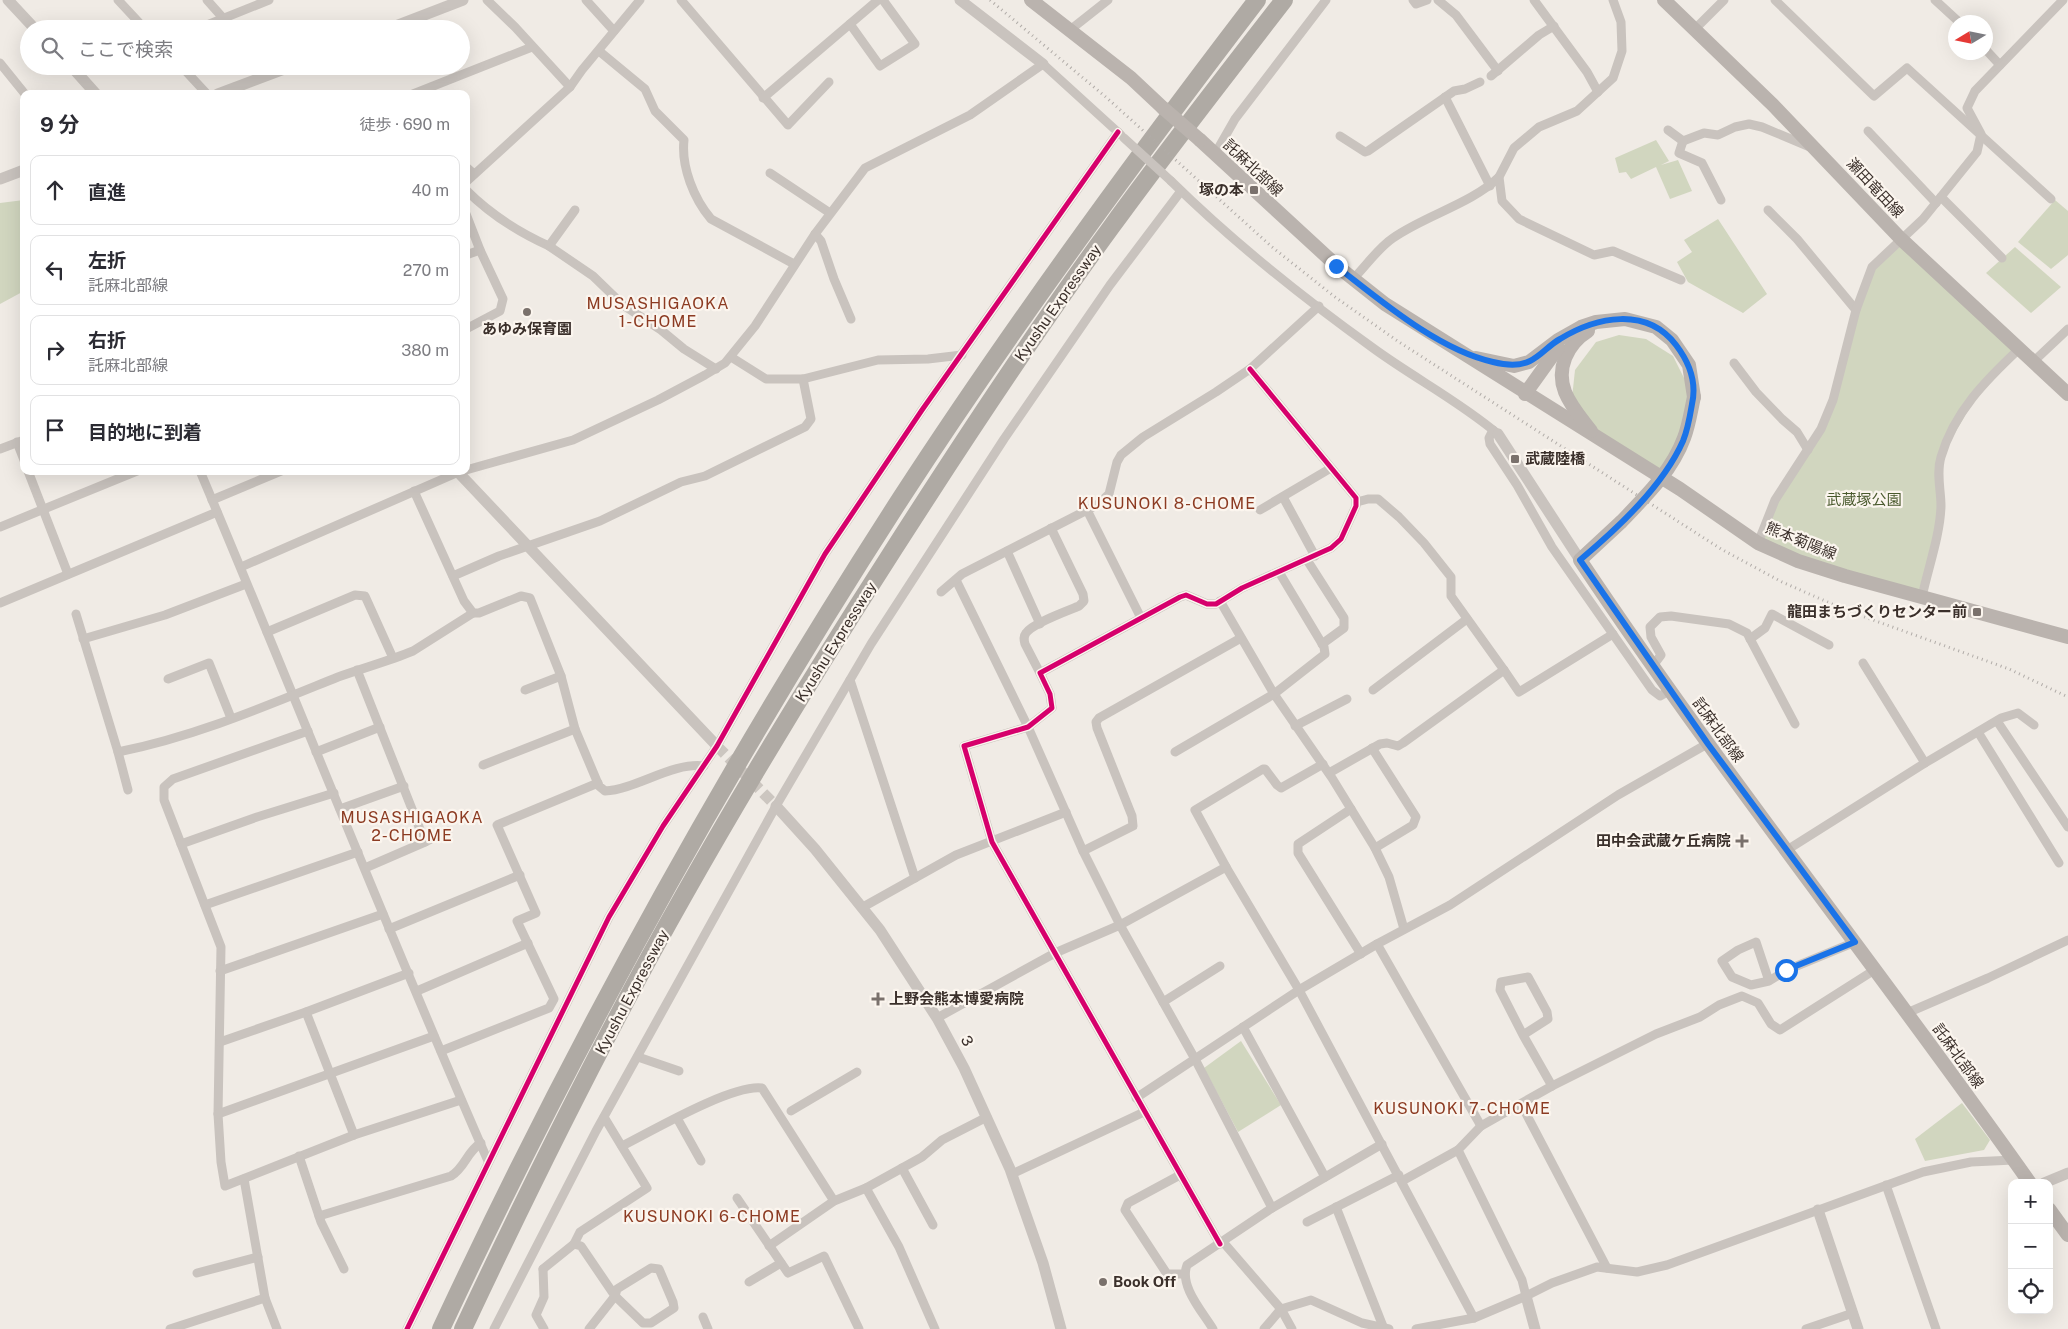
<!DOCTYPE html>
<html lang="ja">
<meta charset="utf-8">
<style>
body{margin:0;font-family:"Public Sans","Noto Sans JP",sans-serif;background:#f7f7f7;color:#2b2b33}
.controls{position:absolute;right:15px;bottom:15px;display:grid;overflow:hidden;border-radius:10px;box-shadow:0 5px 20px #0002}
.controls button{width:45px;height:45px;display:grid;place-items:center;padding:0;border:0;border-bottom:1px solid #e1e1e2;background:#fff;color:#2b2b33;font:25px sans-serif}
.compass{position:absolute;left:1948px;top:15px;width:45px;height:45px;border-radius:50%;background:#fff;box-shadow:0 5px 20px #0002;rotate:260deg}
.stop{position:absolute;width:15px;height:15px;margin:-11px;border:4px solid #1a73e8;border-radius:50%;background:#fff}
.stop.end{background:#1a73e8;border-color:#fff;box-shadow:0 1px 5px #0008}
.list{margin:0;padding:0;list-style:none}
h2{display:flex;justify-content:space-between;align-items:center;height:65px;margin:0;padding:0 20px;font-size:21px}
h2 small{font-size:16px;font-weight:400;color:#7c7c81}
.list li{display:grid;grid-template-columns:32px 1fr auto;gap:15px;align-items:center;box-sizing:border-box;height:70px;margin:0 10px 10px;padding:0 10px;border:1px solid #e1e1e2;border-radius:10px}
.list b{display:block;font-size:19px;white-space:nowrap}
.list p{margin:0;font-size:16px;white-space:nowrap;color:#7c7c81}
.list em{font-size:16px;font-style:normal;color:#7c7c81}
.icon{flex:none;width:28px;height:28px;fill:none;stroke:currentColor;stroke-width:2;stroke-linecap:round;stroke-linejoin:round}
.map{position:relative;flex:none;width:2068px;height:1329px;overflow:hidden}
.search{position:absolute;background:#fff;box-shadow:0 5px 20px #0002;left:20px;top:20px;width:450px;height:55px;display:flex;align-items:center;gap:12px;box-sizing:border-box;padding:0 18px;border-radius:28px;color:#7c7c81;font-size:19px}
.panel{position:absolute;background:#fff;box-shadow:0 5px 20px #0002;left:20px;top:90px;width:450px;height:385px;border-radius:10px}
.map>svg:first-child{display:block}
.green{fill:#d1d6bf}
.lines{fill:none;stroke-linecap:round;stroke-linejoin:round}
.tertiary-tunnel{stroke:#ccc6c0;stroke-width:11;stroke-dasharray:11 5.5;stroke-linecap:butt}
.minor{stroke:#c9c3be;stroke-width:9}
.tertiary{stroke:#c9c3be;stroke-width:11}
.secondary{stroke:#bab3ae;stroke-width:14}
.motorway{stroke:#afaaa4;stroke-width:18}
.rail{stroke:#b1aca8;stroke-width:3;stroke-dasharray:1 4;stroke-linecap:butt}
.minor-bridge{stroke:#c9c3be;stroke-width:9}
.secondary-bridge{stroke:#bab3ae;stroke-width:14}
.cycleway-casing{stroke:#fbf5ee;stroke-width:8}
.cycleway{stroke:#d6006c;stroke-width:5}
.route{stroke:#1a73e8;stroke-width:6}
.poi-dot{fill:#7a716c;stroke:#fbf5ee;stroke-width:2}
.labels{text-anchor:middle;stroke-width:4.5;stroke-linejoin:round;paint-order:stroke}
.street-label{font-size:15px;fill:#3b302b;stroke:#fbf5ee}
.poi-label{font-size:15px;font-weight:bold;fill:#3b302b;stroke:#fbf5ee;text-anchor:end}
.park-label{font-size:15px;fill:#4a5a2e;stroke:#fbf5ee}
.neighbourhood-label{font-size:16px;letter-spacing:1px;fill:#8c3b22;stroke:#fbf5ee}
</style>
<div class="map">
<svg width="2068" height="1329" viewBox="0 0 2068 1329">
<rect width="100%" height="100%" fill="#f0ebe5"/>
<g class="green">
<path d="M1656 140 1669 161 1661 165 1678 160 1692 191 1670 199 1656 167 1631 179 1626 172 1619 173 1615 158Z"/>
<path d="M24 200V291L0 304V203Z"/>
<path d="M2055 200 2068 211V255L2051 269 2018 242Z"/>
<path d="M1718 219 1767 294 1743 313 1688 282 1677 262 1692 252 1684 240Z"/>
<path d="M1901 239 2019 349 1984 383 1941 457V507L1922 597 1758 543 1775 500 1821 429 1872 267Z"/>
<path d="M2015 247 2061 287 2031 313 1986 273Z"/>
<path d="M1619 335 1646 339 1673 356 1688 386 1689 396 1678 442 1660 469 1599 435 1572 398 1575 370 1596 342Z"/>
<path d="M1241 1041 1281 1105 1238 1132 1204 1068Z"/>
<path d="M1962 1103 1990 1140 1984 1150 1925 1161 1915 1139Z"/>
</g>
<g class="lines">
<path class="tertiary-tunnel" d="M717 746 776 806"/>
<g class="minor">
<path d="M118 0 145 29"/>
<path d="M207 0 223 18"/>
<path d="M487 0 515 27 570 87"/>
<path d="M586 0 614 31"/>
<path d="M681 0 788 125 829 82"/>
<path d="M1413 0 1416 4 1427 0"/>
<path d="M1438 0 1456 15 1498 71"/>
<path d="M1534 0 1587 72 1598 92"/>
<path d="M1613 0 1621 22 1622 51 1613 78 1577 111 1539 127 1514 148 1499 177 1502 201 1519 219 1594 255 1613 251 1681 280"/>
<path d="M1775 0 1874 96 1907 68 2051 199"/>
<path d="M1935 0 1959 22"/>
<path d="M850 24 880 66 915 44 883 0"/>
<path d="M197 29 269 0"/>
<path d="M1695 29 1724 0"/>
<path d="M1070 30 1108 0"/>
<path d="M1986 50 2000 65"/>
<path d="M599 51 645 89 655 111 684 140C681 167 694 199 711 219L794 264 795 263"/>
<path d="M0 63 25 94"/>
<path d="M181 66 207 94"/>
<path d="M1491 76 1539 35 1554 26"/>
<path d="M413 94 532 47"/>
<path d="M1445 97 1490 186"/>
<path d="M763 98 878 0"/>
<path d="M1668 130 1683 141 1704 133 1718 135 1735 127 1749 124 1762 127 1810 147"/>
<path d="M1868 131 1936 203"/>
<path d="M1340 136 1365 152 1368 151 1454 91 1465 89 1480 82"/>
<path d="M1683 141 1679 153 1702 163 1721 200"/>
<path d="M1215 154 1235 119 1326 0"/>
<path d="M466 167 474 174"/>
<path d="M770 173 830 213"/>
<path d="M1171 181C1233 242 1302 297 1373 348 1414 378 1459 401 1498 434"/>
<path d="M466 182 570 87 582 70 640 0"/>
<path d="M466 190C490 214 518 232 549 246L575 210"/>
<path d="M1941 197 2002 258"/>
<path d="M1768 210 1797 239 1856 310"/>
<path d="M466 214 480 250 503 299 500 311 466 329"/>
<path d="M815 234 821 241 834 279 851 319"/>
<path d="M549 246 593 276 623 305 661 330 684 349 716 369"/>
<path d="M466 255 480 250"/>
<path d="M1353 279C1366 266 1378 248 1393 238 1426 215 1471 204 1499 177"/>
<path d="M731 357 766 379H803L878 360 928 359 962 355"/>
<path d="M2033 362 2068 329"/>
<path d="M1734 363 1756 392 1782 419 1797 432 1808 450"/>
<path d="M1493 430 1489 438 1490 444 1517 485 1552 547 1652 690 1660 696 1669 691"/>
<path d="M17 442 24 460"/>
<path d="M0 449 24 440"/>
<path d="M466 470 573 440 658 400 705 375 725 363 755 326 815 234 865 168 970 115 1043 64 1121 135"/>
<path d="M28 471 68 574"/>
<path d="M200 471C297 701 388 933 488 1161"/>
<path d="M414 491 464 601 473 613H479L521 596 530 598 561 676 575 729 599 786 605 791C637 789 672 762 704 766"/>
<path d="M1283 497 1315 556"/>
<path d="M212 500 281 471"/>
<path d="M1357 502 1368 499H1378L1399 517 1424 543 1451 577V596L1504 670"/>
<path d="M1087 510 1141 618"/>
<path d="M1260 510 1331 468"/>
<path d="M0 527 137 471"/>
<path d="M1758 543 1775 500 1821 429 1833 400 1856 310 1872 267 1923 219 1977 152 1981 134 1967 108 1975 91 2063 0"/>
<path d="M1007 551 1040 624"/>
<path d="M1307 560 1344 618V628L1322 644"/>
<path d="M241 567 461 471"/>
<path d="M453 576 499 556 600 521 681 482 705 476 805 427 811 419 803 379"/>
<path d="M956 580 1028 727 1083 851 1120 925 1195 1059 1272 1208"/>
<path d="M941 592 962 574 1097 505 1109 494 1117 462 1121 455 1143 437 1216 392 1250 369 1319 306"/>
<path d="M1922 597C1928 568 1940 536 1941 506 1941 490 1936 473 1941 457 1954 412 1986 380 2019 349"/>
<path d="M1220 601 1274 694 1332 778 1375 848 1389 877 1404 929"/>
<path d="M0 603 217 512"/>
<path d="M76 614 118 752 128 790"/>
<path d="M267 632 355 595 365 596 393 658"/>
<path d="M83 639 165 615 246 584"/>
<path d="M1750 639 1765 628 1772 614 1829 645"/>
<path d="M1863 663 1925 763"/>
<path d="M1652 667 1661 655 1651 637 1650 627 1660 617 1671 616 1729 624 1747 633 1795 724"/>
<path d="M357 670 425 842 365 868"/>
<path d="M1040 673 1025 644C1024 640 1023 637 1026 633 1033 623 1067 611 1079 606L1084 601 1083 594 1051 528"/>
<path d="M168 679 209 663 231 718"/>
<path d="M850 680 915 878"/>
<path d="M525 690 561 676"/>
<path d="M1373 690 1467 619"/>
<path d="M1997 721 2068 827"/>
<path d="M1295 726 1347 699"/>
<path d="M308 731 173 779 164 787V800L221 947 218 1114 221 1162 225 1186 354 1135 461 1100"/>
<path d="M1978 732 2059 863"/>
<path d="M1372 748 1416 817 1413 825 1375 848"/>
<path d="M118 752C194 737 266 706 338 677 363 668 389 661 413 651L473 613"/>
<path d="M316 752 380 727"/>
<path d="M1175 752 1274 694 1325 654 1324 647 1279 572"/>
<path d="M483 765 575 729"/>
<path d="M1329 773 1380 744 1387 743 1398 746 1403 743 1504 670 1519 692 1613 634"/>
<path d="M340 809 404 786"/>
<path d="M1351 809 1298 844V853L1361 954"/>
<path d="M425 842 448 831"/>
<path d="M181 844 257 817 334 793"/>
<path d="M1787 850 1925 763 2001 718 2018 713 2034 725"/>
<path d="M1083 851 1133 826 1132 816 1097 728 1096 722 1099 718 1241 638"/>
<path d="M1226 867 1195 810 1263 769H1265L1277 785 1281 788 1323 764"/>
<path d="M205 905 358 852"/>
<path d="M863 907 956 855 1066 812"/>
<path d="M389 929 520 875"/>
<path d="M220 971 383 914"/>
<path d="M1769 981 1756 942 1738 950 1722 961 1732 977 1751 985 1769 981 1787 970 1855 942"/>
<path d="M417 991 528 943"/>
<path d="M1163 1002 1220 966"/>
<path d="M306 1012 354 1135"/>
<path d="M1907 1013 1988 978 2068 940"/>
<path d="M937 1018 1055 953 1120 925 1226 867 1299 990 1474 1318"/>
<path d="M1243 1027 1325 1177"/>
<path d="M1523 1035 1548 1019 1547 1012 1528 977 1501 982 1500 990 1523 1035 1552 1086"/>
<path d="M220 1042 306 1012 409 973"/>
<path d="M441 1051 549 1008 554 999 517 921 536 913 497 825 598 783"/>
<path d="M638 1057 679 1071"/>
<path d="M1136 1098 1299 990 1377 944"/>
<path d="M1521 1104 1607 1268"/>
<path d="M791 1111 857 1072"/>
<path d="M218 1114 434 1036"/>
<path d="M677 1118 701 1161"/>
<path d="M1481 1126 1377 944 1450 905 1618 795 1707 744"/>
<path d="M622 1146C652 1131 732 1084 762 1088L834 1201"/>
<path d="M299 1156 321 1222 344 1269"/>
<path d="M902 1168 933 1225"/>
<path d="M1012 1174 1144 1112"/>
<path d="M1180 1175 1128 1203 1125 1210 1167 1274H1184"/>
<path d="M244 1179 265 1298 277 1329"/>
<path d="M1402 1181 1458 1150"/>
<path d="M1886 1185 1936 1329"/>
<path d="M866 1188 922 1157 942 1140 987 1117"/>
<path d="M737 1198 788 1273 824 1256 859 1329"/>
<path d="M1336 1207 1384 1329"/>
<path d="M319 1216 451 1176C465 1168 467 1151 481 1143"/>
<path d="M1307 1222 1399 1175"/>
<path d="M1223 1242 1281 1309 1292 1329"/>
<path d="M574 1244 580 1232 647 1188 604 1117"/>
<path d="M1220 1244 992 842 964 746 1028 727 1052 708 1050 694 1040 673 1180 597 1186 595 1207 604H1216L1242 588 1331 548 1341 539 1356 506V498L1250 369"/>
<path d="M769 1246 834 1201 866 1188 899 1247 935 1329"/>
<path d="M543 1269 574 1244 581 1246 615 1296 643 1323H651L674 1308 673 1302 659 1269 651 1268 617 1289 615 1296 589 1329"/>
<path d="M543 1269 544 1297 536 1315 544 1329"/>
<path d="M197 1273 258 1257"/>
<path d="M749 1282 781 1263"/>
<path d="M1526 1296 1522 1280 1458 1150 1481 1126 1552 1086 1656 1034 1700 1017 1719 1005 1742 996 1758 1003 1771 1024 1780 1030 1876 969"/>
<path d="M703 1317 708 1329"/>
<path d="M170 1329 265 1298"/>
<path d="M407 1329 609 917 663 826 717 746 825 554 922 410 1118 132"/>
<path d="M494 1329 596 1131 776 806 871 644 1004 439 1110 285 1181 191"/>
<path d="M1213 1329C1202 1311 1179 1286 1187 1265L1272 1208 1382 1144"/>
<path d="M1264 1329 1281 1309 1311 1300 1362 1323 1389 1329"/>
<path d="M1416 1329 1474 1318 1526 1296 1552 1283 1597 1267 1637 1272 1667 1265 1923 1172 1971 1162 2014 1160"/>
<path d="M1806 1329 1853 1313"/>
</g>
<g class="tertiary">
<path d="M8 0 35 29"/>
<path d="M960 0 1043 64"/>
<path d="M388 29 463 0"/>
<path d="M71 66 96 94"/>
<path d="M218 94 292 66"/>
<path d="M0 179 24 170"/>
<path d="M1498 434 1580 560"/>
<path d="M457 471 717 746"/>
<path d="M776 806 815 849 880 930 937 1018 964 1068 1010 1169 1043 1263 1061 1329"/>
<path d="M2044 1183 2068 1173"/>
<path d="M1818 1210 1858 1329"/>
<path d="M1526 1296 1535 1329"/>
</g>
<g class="secondary">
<path d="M1031 0 1131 78 1163 108"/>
<path d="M1664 0 1773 105 1901 239 2068 394"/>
<path d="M1200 140 1337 266 1385 304 1680 489 1758 543 1798 561 1845 576 2068 637"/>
<path d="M1588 331C1567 344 1556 369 1565 392 1571 407 1582 419 1591 431"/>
<path d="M1476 358 1514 366 1529 362 1558 340 1581 327 1596 322 1625 319 1656 327 1672 340 1689 365 1694 397"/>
<path d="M1525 394 1558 348"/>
<path d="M1621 522 1580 560C1722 773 1882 973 2030 1183"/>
<path d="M2049 1209 2068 1235"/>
</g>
<g class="motorway">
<path d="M441 1329C575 1042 729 764 901 498 1012 327 1133 162 1257 0"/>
<path d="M463 1329C532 1182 604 1036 684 895 750 778 820 664 892 552 963 441 1035 331 1112 226 1168 149 1226 75 1284 0"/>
</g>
<path class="rail" d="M990 0 1107 98 1272 247 1335 297 1399 342 1721 549 1782 582 1848 611 2009 669 2068 697"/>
<path class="minor-bridge" d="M1124 138 1171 181"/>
<g class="secondary-bridge">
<path d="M1163 108 1200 140"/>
<path d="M1621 522C1645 497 1672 471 1684 438 1689 425 1691 410 1694 397"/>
</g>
<g class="cycleway-casing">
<g id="cycleway">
<path d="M1220 1244 992 842 964 746 1028 727 1052 708 1050 694 1040 673 1180 597 1186 595 1207 604H1216L1242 588 1331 548 1341 539 1356 506V498L1250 369"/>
<path d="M407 1329 609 917 663 826 717 746 825 554 922 410 1118 132"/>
</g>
</g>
<use href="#cycleway" class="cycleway"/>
</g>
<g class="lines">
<path class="route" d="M1336 266C1380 300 1438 350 1493 362 1505 365 1518 367 1530 361 1541 356 1549 345 1560 339 1596 317 1646 306 1676 345 1689 362 1697 382 1692 404 1690 416 1688 429 1683 441 1663 486 1618 528 1580 560L1708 744 1855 942 1786 970"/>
</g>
<g class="poi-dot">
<rect x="1249" y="185" width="10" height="10" rx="2.5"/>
<circle cx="527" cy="312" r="5"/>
<rect x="1510" y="454" width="10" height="10" rx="2.5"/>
<rect x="1972" y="607" width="10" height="10" rx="2.5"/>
<path d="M1739.5 833.5h5v5h5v5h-5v5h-5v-5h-5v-5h5z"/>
<path d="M875.5 991.5h5v5h5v5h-5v5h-5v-5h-5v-5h5z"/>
<circle cx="1103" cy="1282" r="5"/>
</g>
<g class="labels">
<g class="street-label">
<text transform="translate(1253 168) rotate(43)" y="5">託麻北部線</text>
<text transform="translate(1875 188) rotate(47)" y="5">瀬田竜田線</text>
<text transform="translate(1058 303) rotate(-55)" y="5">Kyushu Expressway</text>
<text transform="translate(1801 541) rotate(22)" y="5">熊本菊陽線</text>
<text transform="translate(836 642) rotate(-58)" y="5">Kyushu Expressway</text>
<text transform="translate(1718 730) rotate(54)" y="5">託麻北部線</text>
<text transform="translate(632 992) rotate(-62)" y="5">Kyushu Expressway</text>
<text transform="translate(967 1041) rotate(61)" y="5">3</text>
<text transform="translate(1958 1056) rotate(54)" y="5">託麻北部線</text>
</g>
<g class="poi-label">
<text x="1244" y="195">塚の本</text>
<text x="527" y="334" text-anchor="middle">あゆみ保育園</text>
<text x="1525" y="464" text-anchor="start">武蔵陸橋</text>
<text x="1967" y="617">龍田まちづくりセンター前</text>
<text x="1731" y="846">田中会武蔵ケ丘病院</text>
<text x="889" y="1004" text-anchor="start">上野会熊本博愛病院</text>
<text x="1113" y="1287" text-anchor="start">Book Off</text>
</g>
<g class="park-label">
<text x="1864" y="505">武蔵塚公園</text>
</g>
<g class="neighbourhood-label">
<text x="658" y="309">MUSASHIGAOKA<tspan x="658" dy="18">1-CHOME</tspan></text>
<text x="1167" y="509">KUSUNOKI 8-CHOME</text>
<text x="412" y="823">MUSASHIGAOKA<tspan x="412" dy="18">2-CHOME</tspan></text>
<text x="1462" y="1114">KUSUNOKI 7-CHOME</text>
<text x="712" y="1222">KUSUNOKI 6-CHOME</text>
</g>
</g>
</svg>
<div class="controls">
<button>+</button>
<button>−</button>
<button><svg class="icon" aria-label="locate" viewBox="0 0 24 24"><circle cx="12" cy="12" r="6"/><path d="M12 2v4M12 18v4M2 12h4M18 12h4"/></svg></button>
</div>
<svg class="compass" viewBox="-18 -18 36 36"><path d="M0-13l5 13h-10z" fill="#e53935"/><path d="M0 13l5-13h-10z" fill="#7c7c81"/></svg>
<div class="stop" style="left:1786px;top:970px"></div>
<div class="stop end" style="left:1336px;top:266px"></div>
<div class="search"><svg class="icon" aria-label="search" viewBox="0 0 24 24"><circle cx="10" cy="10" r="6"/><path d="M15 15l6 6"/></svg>ここで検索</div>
<section class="panel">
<h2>9 分<small>徒歩 · 690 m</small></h2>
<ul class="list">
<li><svg class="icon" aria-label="ahead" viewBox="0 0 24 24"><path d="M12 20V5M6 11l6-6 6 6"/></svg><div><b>直進</b></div><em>40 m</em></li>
<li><svg class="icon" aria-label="left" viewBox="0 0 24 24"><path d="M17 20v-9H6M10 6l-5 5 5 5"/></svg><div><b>左折</b><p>託麻北部線</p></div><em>270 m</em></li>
<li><svg class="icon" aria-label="right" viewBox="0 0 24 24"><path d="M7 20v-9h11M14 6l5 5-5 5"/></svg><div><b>右折</b><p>託麻北部線</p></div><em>380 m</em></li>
<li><svg class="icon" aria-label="arrive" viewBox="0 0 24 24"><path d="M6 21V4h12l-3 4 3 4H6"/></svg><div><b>目的地に到着</b></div></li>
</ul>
</section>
</div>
